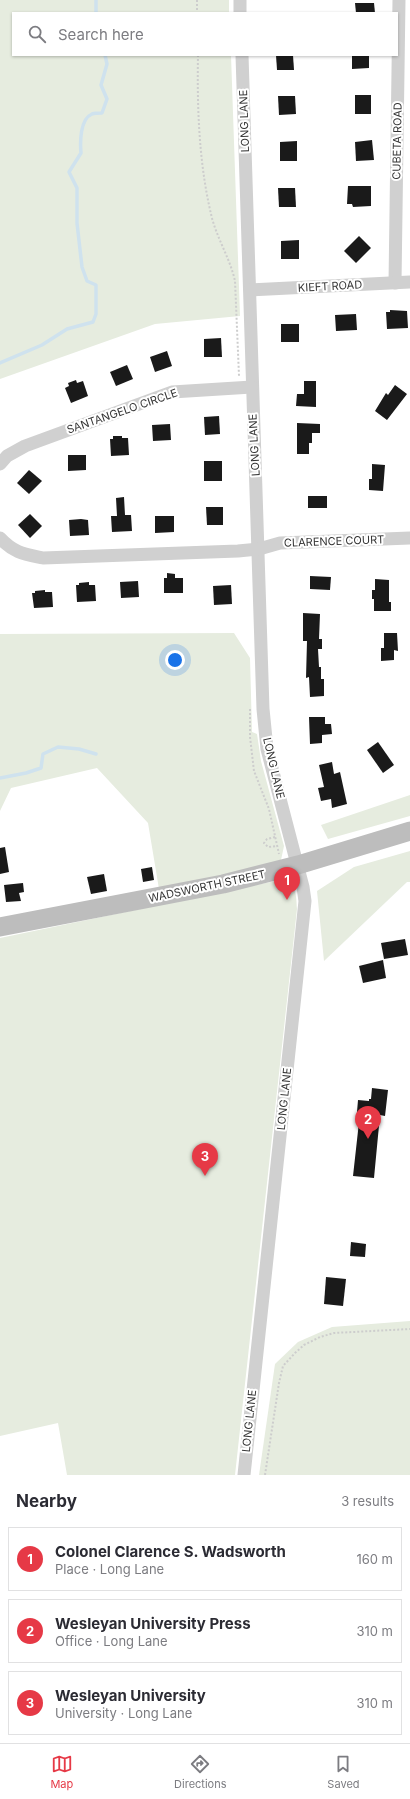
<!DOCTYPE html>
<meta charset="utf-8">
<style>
body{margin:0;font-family:Inter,sans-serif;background:#f2f2f3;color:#2b2b33}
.you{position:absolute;left:175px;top:660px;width:14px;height:14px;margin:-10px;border:3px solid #fff;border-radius:50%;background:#1a73e8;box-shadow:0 0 0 6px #1a73e833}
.badge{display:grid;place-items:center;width:26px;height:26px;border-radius:50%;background:#e63946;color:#fff;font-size:13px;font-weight:700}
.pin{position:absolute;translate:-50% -33px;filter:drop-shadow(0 1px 2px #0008)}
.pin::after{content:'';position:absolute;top:21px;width:14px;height:12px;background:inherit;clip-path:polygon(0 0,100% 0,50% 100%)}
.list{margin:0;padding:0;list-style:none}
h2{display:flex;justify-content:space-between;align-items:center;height:52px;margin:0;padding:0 16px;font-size:17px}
h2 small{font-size:13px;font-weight:400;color:#7c7c81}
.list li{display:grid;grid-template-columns:26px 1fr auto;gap:12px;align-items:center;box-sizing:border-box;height:64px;margin:0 8px 8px;padding:0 8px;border:1px solid #e1e1e2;border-radius:0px}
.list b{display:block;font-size:15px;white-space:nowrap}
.list p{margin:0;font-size:13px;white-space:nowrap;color:#7c7c81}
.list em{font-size:13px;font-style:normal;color:#7c7c81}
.icon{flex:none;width:22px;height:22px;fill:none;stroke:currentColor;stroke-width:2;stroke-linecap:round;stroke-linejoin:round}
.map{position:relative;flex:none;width:410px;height:1475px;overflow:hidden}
.search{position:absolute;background:#fff;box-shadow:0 1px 3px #0004;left:12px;right:12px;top:12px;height:44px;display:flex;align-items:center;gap:10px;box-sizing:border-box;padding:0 14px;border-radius:0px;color:#7c7c81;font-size:15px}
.sheet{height:268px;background:#fff}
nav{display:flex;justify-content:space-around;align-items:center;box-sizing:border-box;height:56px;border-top:1px solid #e1e1e2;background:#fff;font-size:11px;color:#7c7c81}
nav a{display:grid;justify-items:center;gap:2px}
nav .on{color:#e63946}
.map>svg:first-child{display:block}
.green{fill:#e6ecdf}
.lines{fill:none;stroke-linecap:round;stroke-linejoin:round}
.stream{stroke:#cfe2ee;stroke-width:3.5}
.building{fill:#1a1a1a}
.path{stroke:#cdcdcd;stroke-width:2;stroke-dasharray:2 2;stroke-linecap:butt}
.street{stroke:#d0d0d0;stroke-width:13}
.secondary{stroke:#bdbdbd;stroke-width:19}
.labels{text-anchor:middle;stroke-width:4;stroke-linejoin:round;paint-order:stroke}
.street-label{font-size:11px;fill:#333;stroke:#fff}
</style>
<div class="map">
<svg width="410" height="1475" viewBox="0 0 410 1475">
<rect width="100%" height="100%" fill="#fff"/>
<g class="green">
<path d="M0 0H229V13H13V55H231L240 316 155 324 0 379Z"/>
<path d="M234 633 250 658 252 732 257 734 261 761 284 846 281 860 274 864 159 889 148 823 97 768 11 788 0 811V634Z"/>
<path d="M410 795V816L328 839 321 825Z"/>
<path d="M410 851V882H407L324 961 317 891 354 867Z"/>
<path d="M280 880C297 884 296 894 297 909L235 1475H67L58 1423 0 1436V938Z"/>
<path d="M410 1321V1475H259L275 1364 298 1342 332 1327Z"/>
</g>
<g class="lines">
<g class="stream">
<path d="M96 0V13"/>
<path d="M0 363 42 345 67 329 93 322 96 314V285L87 281 82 267 77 223V188L69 172 81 153C80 142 80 119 92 114 95 113 99 113 102 113L107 99 101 85 107 64 105 55"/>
<path d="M0 778 26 773 41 768 43 754 58 747 79 749 96 754"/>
</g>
</g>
<g class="building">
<path d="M355 3H374L375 13H356Z"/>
<path d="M276 55H293L294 70H277Z"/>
<path d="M352 55H369V68L352 69Z"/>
<rect x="355" y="95" width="16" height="19"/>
<path d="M278 96H295L296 114 279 115Z"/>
<path d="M372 140 374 160 356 161 355 142Z"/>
<path d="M297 141V161H280V142Z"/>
<path d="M348 186H371V206L353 207 352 204H347Z"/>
<path d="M278 188H295L296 207H279Z"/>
<path d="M359 236 371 248 356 263 344 251Z"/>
<path d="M299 240V259H281V241Z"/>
<path d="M390 310 407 311 408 328 387 329 386 312H390Z"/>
<path d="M356 314 357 330 336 331 335 315Z"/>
<rect x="281" y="324" width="18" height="18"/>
<path d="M221 338 222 357H204V339Z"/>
<path d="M167 351 172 366 155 372 150 357Z"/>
<path d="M127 365 133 379 116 386 110 372Z"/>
<path d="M76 380 77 383 83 381 88 396 71 403 65 388 69 386 68 383Z"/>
<path d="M304 381H316V407L296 406 297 394H304Z"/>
<path d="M395 385 407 394 387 420 375 411 386 393 388 395Z"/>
<path d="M219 416 220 434 205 435 204 417Z"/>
<path d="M297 423 320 424V433H312V443H309V454H297Z"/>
<path d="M170 424 171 440 153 441 152 425Z"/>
<path d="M113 436H122V438H128L129 455 111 456 110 439H113Z"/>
<path d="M68 455H86V470L68 471Z"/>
<rect x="204" y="461" width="18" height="20"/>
<path d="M372 464 385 465 383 491 369 490V479H372Z"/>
<path d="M29 470 42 481 29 494 17 483Z"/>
<rect x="308" y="496" width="19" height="12"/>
<path d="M124 497 125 515H131L132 531 112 532 111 516H117L116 498Z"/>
<path d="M206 507H223V525H207Z"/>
<path d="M30 514 42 526 30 538 18 525Z"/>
<path d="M155 516H174V532L155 533Z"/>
<path d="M81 519 88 520 89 535 70 536 69 520Z"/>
<path d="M167 573 175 574V578H183V593H164V578H167Z"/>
<path d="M310 576 331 577 330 590 310 589Z"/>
<path d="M375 579 389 580V602H391V611H374V599H372V590H375Z"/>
<path d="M138 581 139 597 121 598 120 582Z"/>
<path d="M89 582V585H95L96 601 77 602 76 585H79V583Z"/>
<path d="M231 585 232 604 214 605 213 586Z"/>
<path d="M45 590V592H52L53 607 34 608 32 593H35V591Z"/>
<path d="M303 613 320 614 319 639H322V649H318L319 667H321V679H324V696L310 697 309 677 306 678 307 641H303Z"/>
<path d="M384 633H397L398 651 394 650V660L381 661V648H384Z"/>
<path d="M309 717H325V724H331L332 734 322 735V743L310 744Z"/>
<path d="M378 742 394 765 383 773 367 750Z"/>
<path d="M332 762 334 774 340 772 347 804 332 808 331 799 321 801 318 788 324 787 319 765Z"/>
<path d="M5 847 9 872 0 874V848Z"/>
<path d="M152 867 154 880 143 882 141 869Z"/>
<path d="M104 874 107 891 91 894 87 877Z"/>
<path d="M23 883 24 892 19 893 21 901 6 902 4 885Z"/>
<path d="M405 939 408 955 384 959 381 943Z"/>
<path d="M383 960 386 978 363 983 359 966Z"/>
<path d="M372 1088 388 1090 385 1116 380 1115 374 1178 353 1176 360 1113 357 1112 358 1100 369 1101V1099H371Z"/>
<path d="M351 1242 366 1244 365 1257 350 1256Z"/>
<path d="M326 1277 346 1279 343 1306 324 1304Z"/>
</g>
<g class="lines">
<g class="path">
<path d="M197 0V13"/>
<path d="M198 55C197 108 199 163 211 214 216 237 230 258 235 281L239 376"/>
<path d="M250 709V737L254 771 269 809 279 854"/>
<path d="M275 837 267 839 264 843 268 847 277 846"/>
<path d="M265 1475 279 1383 283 1366 295 1353 304 1345 320 1337 334 1333 410 1329"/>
</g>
<g class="street">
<path d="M240 0V13"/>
<path d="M242 55 263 709 267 749 303 887 305 901 244 1475"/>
<path d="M395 283 399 0"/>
<path d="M250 290 410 282"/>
<path d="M0 464 7 456 25 446 172 392 252 387"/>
<path d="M0 538C14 553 24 554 43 558L238 551 259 549 280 543 410 538"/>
</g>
<path class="secondary" d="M0 927 223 884 298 865 410 831"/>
</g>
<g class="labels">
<g class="street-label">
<text transform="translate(244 121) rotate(-92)" y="4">LONG LANE</text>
<text transform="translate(397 141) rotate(-89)" y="4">CUBETA ROAD</text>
<text transform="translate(330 286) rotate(-3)" y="4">KIEFT ROAD</text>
<text transform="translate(122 411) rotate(-19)" y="4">SANTANGELO CIRCLE</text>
<text transform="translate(254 445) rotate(-93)" y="4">LONG LANE</text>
<text transform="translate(334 541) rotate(-2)" y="4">CLARENCE COURT</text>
<text transform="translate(274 768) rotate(77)" y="4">LONG LANE</text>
<text transform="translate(207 886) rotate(-12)" y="4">WADSWORTH STREET</text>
<text transform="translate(284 1099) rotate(-84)" y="4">LONG LANE</text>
<text transform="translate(249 1421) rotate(-84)" y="4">LONG LANE</text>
</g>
</g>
</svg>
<div class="you"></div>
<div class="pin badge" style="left:287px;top:900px">1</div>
<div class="pin badge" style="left:368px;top:1139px">2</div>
<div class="pin badge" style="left:205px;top:1176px">3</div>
<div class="search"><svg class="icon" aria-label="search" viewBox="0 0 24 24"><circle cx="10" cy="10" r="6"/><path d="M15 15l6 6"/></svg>Search here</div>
</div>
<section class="sheet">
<h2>Nearby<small>3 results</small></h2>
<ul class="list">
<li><span class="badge">1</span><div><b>Colonel Clarence S. Wadsworth</b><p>Place · Long Lane</p></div><em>160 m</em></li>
<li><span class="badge">2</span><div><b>Wesleyan University Press</b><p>Office · Long Lane</p></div><em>310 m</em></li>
<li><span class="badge">3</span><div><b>Wesleyan University</b><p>University · Long Lane</p></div><em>310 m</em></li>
</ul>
</section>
<nav>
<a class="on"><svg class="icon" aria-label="map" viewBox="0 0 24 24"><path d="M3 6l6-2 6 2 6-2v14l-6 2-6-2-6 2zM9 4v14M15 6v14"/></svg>Map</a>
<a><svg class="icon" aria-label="directions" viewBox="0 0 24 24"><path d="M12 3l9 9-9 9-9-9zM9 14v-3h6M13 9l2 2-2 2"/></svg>Directions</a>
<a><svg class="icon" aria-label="saved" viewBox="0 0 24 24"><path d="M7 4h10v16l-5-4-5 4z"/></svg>Saved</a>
</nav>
